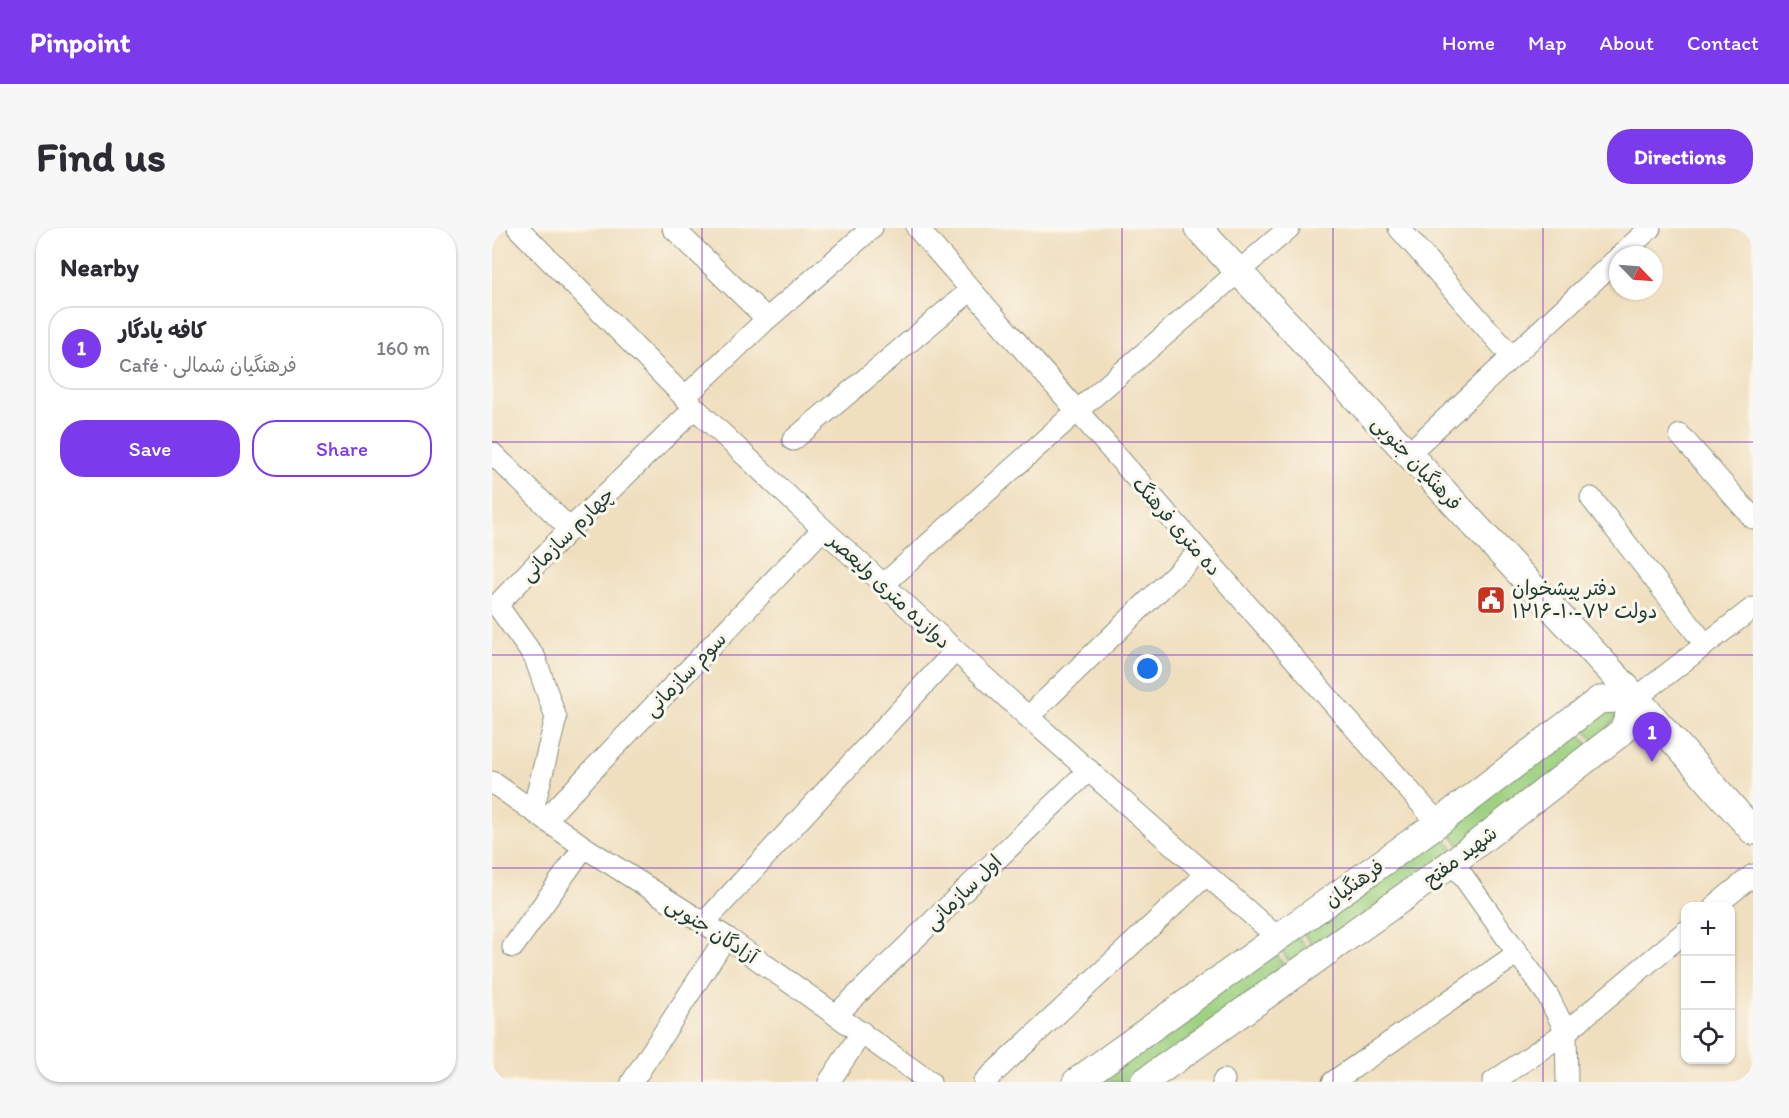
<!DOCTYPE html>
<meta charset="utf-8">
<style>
body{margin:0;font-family:Itim,"Playpen Sans Arabic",sans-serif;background:#f7f7f7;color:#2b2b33}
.controls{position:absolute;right:18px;bottom:18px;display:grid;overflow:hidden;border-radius:12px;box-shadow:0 2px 4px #0004}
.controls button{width:54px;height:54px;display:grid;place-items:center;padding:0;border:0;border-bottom:2px solid #e1e1e2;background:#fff;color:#2b2b33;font:30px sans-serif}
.compass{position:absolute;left:1117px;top:18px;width:54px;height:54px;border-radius:50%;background:#fff;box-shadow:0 2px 4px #0004;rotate:115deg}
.you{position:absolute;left:656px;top:441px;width:21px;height:21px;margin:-15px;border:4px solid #fff;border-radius:50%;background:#1a73e8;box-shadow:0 0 0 9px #1a73e833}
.badge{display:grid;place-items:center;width:39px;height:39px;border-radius:50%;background:#7c3aed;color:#fff;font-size:20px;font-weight:700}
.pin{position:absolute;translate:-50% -50px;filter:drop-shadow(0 2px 3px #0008)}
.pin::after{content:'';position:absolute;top:32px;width:21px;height:18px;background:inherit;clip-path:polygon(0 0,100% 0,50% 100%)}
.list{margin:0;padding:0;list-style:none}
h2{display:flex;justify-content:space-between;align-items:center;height:78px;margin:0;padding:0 24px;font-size:26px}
h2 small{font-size:20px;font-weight:400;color:#7c7c81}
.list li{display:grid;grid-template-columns:39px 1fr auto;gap:18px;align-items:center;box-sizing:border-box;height:84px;margin:0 12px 12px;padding:0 12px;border:2px solid #e1e1e2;border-radius:24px}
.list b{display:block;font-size:22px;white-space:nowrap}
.list p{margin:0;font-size:20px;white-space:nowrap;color:#7c7c81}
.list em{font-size:20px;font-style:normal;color:#7c7c81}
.actions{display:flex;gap:12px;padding:18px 24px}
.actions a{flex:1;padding:14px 0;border:2px solid #7c3aed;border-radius:24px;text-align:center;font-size:21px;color:#7c3aed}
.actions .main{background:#7c3aed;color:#fff}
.icon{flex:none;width:33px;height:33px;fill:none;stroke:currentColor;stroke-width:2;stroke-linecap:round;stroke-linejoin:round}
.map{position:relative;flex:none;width:1261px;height:854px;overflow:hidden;border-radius:24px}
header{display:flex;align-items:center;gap:36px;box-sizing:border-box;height:84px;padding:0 30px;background:#7c3aed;color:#fff}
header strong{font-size:28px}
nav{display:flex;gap:33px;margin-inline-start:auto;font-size:21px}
.intro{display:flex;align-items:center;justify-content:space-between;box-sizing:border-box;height:144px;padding:0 36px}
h1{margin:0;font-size:42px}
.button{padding:15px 27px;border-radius:24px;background:#7c3aed;color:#fff;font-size:21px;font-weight:700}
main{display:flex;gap:36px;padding:0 36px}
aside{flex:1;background:#fff;border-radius:24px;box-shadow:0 2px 4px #0004}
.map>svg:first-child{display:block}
.green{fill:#9ed181;stroke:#5e875a;stroke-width:1.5}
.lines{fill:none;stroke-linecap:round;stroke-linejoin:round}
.minor-casing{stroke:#888e7a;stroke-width:23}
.major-casing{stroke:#888e7a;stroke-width:29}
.minor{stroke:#fff;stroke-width:21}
.major{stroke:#fff;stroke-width:27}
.grid{fill:none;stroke:#7b2cbf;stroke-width:1.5;stroke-opacity:0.55}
.labels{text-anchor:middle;stroke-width:6;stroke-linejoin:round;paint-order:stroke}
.street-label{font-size:20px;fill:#1f3d34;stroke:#fbf7ec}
.poi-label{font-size:20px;fill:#1f3d34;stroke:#fbf7ec;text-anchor:start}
</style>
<header>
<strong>Pinpoint</strong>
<nav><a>Home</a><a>Map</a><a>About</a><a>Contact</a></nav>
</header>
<div class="intro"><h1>Find us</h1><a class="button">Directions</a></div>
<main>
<aside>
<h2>Nearby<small></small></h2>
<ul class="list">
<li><span class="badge">1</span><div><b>کافه یادگار</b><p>Café · فرهنگیان شمالی</p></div><em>160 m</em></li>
</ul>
<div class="actions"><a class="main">Save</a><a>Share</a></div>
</aside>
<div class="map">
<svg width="1261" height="854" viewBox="0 0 1261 854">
<rect width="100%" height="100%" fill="#fbf7ec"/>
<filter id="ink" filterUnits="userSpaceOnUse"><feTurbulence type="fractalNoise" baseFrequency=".0167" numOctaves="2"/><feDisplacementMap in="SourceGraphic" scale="12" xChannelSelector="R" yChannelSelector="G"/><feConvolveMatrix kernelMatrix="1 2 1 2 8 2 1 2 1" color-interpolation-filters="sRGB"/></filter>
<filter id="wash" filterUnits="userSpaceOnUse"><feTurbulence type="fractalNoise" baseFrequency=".008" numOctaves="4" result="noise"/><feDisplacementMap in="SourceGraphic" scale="24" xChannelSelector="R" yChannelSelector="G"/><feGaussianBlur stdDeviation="1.35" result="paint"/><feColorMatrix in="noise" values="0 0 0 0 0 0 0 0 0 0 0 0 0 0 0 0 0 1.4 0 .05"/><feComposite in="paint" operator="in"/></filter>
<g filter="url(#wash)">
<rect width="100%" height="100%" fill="#f0dfbf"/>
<g class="green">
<path d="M1132 479 1104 515 1088 495 1109 480Z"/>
<path d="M1082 499 1098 519 969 619 952 598Z"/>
<path d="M946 602 963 623 823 722 809 702Z"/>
<path d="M803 705 818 724 800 738 786 718Z"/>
<path d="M781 722 795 741 637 854H596Z"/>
</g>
</g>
<g filter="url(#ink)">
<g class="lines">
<g class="minor-casing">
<g id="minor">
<path d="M26 0 203 180 331 301 536 489 785 709"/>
<path d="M181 0 275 91"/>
<path d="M425 0 946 595"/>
<path d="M907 0 1020 129"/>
<path d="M1129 27 1158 0"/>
<path d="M192 170 275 91 380 0"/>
<path d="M1188 207 1261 290"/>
<path d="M301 212 479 62"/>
<path d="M0 225 78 301"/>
<path d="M916 226 1126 30"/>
<path d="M1099 270 1213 416"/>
<path d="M392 356 585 183 797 0"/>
<path d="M1144 470 1261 380"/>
<path d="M536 489 708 323"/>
<path d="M0 554 92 619 234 709 438 854"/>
<path d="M41 582 64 490 43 430 5 377 78 301 203 180"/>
<path d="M54 591 331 301"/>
<path d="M961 634 1056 768 1074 804 1075 854"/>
<path d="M1223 678 1261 647"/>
<path d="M212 695 463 423"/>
<path d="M21 719 92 619"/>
<path d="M345 786 597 542"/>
<path d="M140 854 234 709"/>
<path d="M337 854 370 804"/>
<path d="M492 854 714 647"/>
<path d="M731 854 732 852"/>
<path d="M841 854 1026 725"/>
<path d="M1001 854 1074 804 1194 703"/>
</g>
</g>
<g class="major-casing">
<g id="major">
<path d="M706 0 1144 470 1261 603"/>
<path d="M584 854 946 595 1107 472 1144 470"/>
<path d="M652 854 961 634 1131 503 1144 470"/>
</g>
</g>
<use href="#minor" class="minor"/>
<use href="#major" class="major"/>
</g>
</g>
<path class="grid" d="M210 0V854M420 0V854M630 0V854M841 0V854M1051 0V854M0 214H1261M0 427H1261M0 640H1261"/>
<defs>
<g id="civic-square" transform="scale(1.5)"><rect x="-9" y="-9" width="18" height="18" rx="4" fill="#c8321e" stroke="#fbf7ec"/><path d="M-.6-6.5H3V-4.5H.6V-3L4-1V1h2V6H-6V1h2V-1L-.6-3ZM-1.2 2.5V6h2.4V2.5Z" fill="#fff"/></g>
</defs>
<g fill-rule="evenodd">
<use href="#civic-square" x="999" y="372"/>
</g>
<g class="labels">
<g class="street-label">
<text transform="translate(925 235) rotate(47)" y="7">فرهنگیان جنوبی</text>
<text transform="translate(685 298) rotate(49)" y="7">ده متری فرهنگ</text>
<text transform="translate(75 306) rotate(-45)" y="7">چهارم سازمانی</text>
<text transform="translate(398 363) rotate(43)" y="7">دوازده متری ولیعصر</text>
<text transform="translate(193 446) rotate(-46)" y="7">سوم سازمانی</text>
<text transform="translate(968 628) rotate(-37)" y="7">شهید مفتح</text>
<text transform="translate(862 655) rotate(-35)" y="7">فرهنگیان</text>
<text transform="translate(471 664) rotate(-44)" y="7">اول سازمانی</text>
<text transform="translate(220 702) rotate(33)" y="7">آزادگان جنوبی</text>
</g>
<g class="poi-label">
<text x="1020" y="367">دفتر پیشخوان<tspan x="1020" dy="23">دولت ۷۲-۱۰-۱۲۱۶</tspan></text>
</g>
</g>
</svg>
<div class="controls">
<button>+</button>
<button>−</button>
<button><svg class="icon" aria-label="locate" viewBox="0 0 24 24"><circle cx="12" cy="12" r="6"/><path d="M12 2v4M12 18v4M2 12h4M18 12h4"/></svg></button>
</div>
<svg class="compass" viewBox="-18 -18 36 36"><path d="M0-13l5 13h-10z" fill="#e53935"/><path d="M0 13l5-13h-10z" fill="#7c7c81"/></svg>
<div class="you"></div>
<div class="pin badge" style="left:1160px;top:534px">1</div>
</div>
</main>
